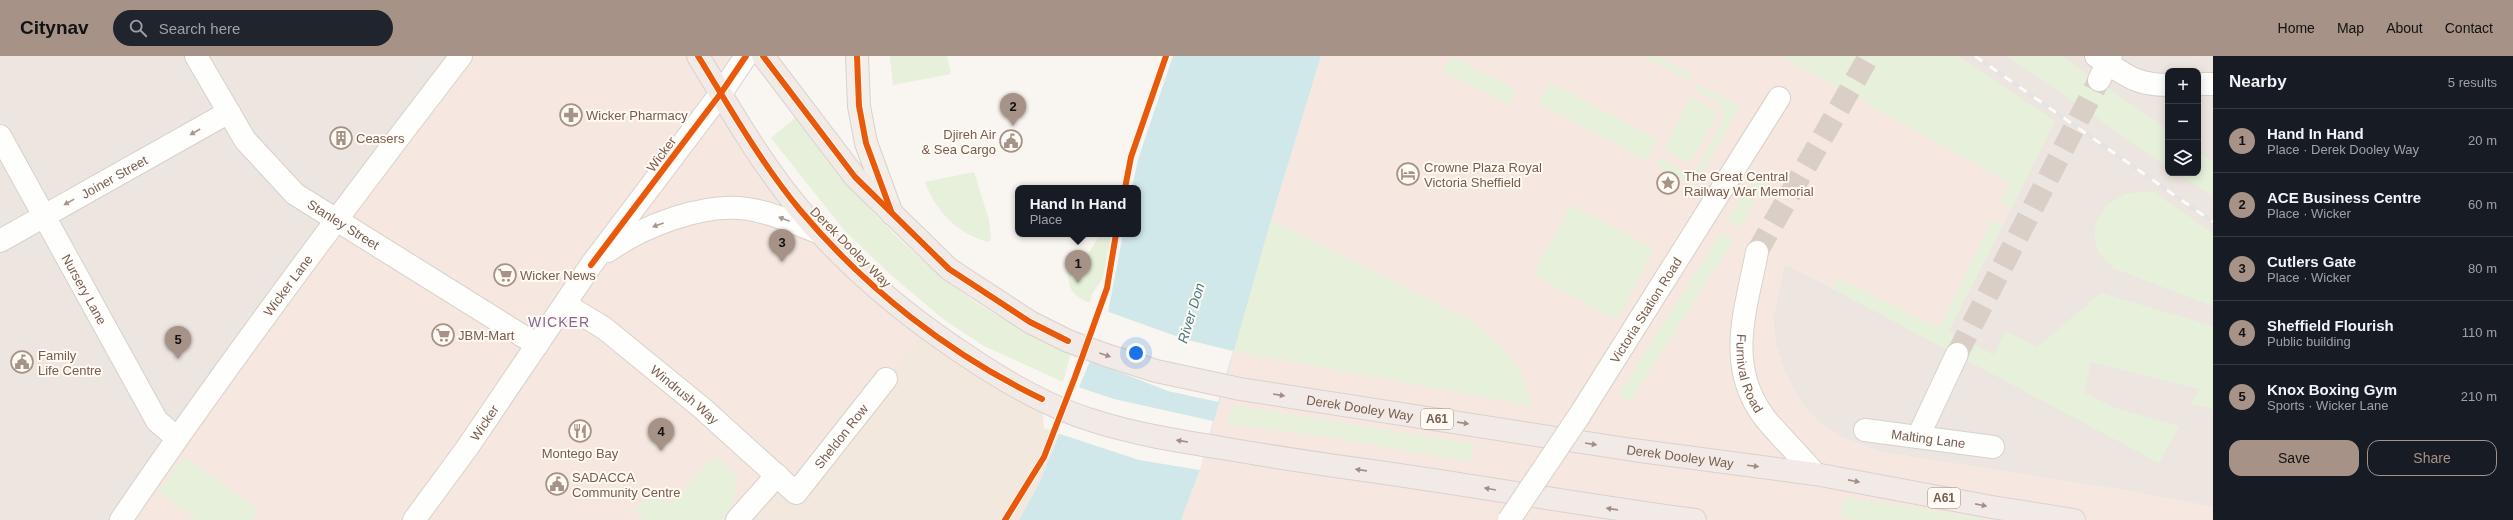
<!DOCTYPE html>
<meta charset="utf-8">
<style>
body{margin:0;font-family:Helvetica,sans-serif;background:#20242c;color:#f1f3f6}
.controls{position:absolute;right:12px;top:12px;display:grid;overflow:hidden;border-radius:8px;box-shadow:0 2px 10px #0003}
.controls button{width:36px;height:36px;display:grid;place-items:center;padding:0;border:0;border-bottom:1px solid #363941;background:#171b24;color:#f1f3f6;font:20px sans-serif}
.you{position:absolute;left:1136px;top:297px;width:14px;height:14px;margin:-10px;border:3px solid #fff;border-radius:50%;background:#1a73e8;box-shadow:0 0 0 6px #1a73e833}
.badge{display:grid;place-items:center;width:26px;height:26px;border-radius:50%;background:#a69286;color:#111;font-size:13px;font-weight:700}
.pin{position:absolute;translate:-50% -33px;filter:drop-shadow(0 1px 2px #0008)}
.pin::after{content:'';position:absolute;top:21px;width:14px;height:12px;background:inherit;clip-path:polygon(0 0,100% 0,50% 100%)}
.popup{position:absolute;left:1015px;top:129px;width:126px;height:52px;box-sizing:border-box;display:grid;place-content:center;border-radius:8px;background:#171b24;filter:drop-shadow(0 1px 3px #0005);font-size:13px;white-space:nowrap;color:#9ea1a6}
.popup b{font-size:15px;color:#f1f3f6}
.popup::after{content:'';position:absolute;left:50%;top:100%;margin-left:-8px;border:8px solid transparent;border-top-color:#171b24}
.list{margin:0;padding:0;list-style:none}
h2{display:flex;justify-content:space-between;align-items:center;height:52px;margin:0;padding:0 16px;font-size:17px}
h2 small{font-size:13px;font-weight:400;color:#9ea1a6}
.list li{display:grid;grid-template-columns:26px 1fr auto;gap:12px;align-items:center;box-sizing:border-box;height:64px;padding:0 16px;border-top:1px solid #363941}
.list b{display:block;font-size:15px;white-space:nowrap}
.list p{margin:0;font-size:13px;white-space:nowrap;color:#9ea1a6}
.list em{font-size:13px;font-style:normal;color:#9ea1a6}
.actions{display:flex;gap:8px;padding:12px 16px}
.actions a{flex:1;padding:9px 0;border:1px solid #a69286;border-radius:12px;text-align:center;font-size:14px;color:#a69286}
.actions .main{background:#a69286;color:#111}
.icon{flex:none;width:22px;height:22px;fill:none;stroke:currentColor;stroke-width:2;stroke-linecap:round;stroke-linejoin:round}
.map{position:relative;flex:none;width:2213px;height:464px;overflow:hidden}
header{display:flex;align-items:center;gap:24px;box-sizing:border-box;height:56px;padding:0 20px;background:#a69286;color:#111}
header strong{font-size:19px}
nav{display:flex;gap:22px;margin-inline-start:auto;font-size:14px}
.search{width:280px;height:36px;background:#20242c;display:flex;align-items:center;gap:10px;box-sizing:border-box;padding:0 14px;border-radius:22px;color:#9ea1a6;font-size:15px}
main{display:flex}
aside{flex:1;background:#171b24}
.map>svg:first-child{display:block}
.residential{fill:#f2e8de}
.commercial{fill:#f6e8e1}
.industrial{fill:#ede5e0;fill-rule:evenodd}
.green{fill:#e7f0db}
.water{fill:#d0e8ea}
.pier{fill:#f9f5f0}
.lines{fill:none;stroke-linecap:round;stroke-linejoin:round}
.street-tunnel{stroke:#d9cfc7;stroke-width:22;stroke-dasharray:22 11;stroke-linecap:butt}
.secondary-tunnel{stroke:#d9cfc7;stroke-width:22;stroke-dasharray:22 11;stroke-linecap:butt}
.street-casing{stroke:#d7d1cb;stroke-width:24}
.secondary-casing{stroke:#d9d2cb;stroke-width:24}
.primary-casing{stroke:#dad1cc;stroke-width:24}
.highway-casing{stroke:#dad1cc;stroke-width:24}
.street{stroke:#fefefd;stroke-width:22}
.secondary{stroke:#fefefd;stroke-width:22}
.primary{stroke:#f3eee8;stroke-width:22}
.highway{stroke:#f2eae7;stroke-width:22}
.rail-casing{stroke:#e6e3e7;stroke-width:4.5}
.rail{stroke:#fffaf3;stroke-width:3;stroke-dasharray:9;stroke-linecap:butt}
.street-bridge-casing{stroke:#d7d1cb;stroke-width:24;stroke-linecap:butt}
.street-bridge{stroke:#fefefd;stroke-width:22}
.cycleway-casing{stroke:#fffaf3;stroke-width:8}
.cycleway{stroke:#e8590c;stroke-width:6}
.oneway{fill:#a8958b}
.oneway2{fill:#a48e83}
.labels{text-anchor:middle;stroke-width:4;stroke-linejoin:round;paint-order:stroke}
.shield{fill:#fffaf3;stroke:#a28b7f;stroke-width:1}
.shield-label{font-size:12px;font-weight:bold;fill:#7a5c4d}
.poi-label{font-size:13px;fill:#7a5c4d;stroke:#fffaf3;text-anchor:start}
.street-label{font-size:13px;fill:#7a5c4d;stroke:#fffaf3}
.water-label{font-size:14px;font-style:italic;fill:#437c86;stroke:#fffaf3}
.neighbourhood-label{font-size:14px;letter-spacing:1px;fill:#846695;stroke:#fffaf3}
</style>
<header>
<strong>Citynav</strong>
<div class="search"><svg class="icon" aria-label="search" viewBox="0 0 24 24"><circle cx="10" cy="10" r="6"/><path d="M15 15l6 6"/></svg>Search here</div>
<nav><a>Home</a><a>Map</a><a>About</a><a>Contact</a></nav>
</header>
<main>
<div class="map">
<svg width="2213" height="464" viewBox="0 0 2213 464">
<rect width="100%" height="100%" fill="#f9f5f0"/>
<path class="residential" d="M926 272 1042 343 1044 372 1059 378 1038 429 1019 464H737L891 314Z"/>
<g class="commercial">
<path d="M461 0H746L721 37 760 99 926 272 796 437 777 419 737 464H121Z"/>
<path d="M1321 0H1803L2025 125 1941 289 1785 208 1773 262 1776 290 1785 316 1802 348 1820 367 1844 382 1881 396 2129 435 2213 451V464H1181L1200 414 1271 164Z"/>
</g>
<g class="industrial">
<path d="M0 0H461L121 464H0Z"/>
<path d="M1902 0H2213V451L2129 435 1881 396 1844 382 1820 367 1802 348 1785 316 1776 290 1773 262 1785 208 1941 289 2025 125ZM2168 15H2198V117H2168Z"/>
</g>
<g class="green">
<path d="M890 0H947L951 18 893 29Z"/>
<path d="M1451 0 1516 34 1509 49 1443 15Z"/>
<path d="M1643 0H1656L1692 19 1690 25Z"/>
<path d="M1781 0H1957L2055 65 2012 152 2000 146 2010 127Z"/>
<path d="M2007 0H2061L2168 73V111Z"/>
<path d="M1550 26 1658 84 1647 105 1539 47Z"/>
<path d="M1697 28 1740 50 1695 130 1656 109 1660 102 1682 115 1696 114 1723 66 1722 49 1694 34Z"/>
<path d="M1691 41 1714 53 1716 61 1692 104 1684 106 1664 93Z"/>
<path d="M795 62C849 132 904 197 977 247 1007 267 1040 281 1071 297L1063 326 984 290 943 263 892 220 844 174 771 82Z"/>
<path d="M2198 95 2213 106V141L2177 117H2198Z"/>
<path d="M1756 115 1768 121 1740 172 1727 165Z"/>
<path d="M974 116 989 164 991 184 988 186C958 178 936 156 925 126Z"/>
<path d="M2152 135 2213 177V250L2113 212 2098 196 2094 178 2096 165 2108 148 2125 138Z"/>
<path d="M1571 149 1654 193 1617 264 1533 219Z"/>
<path d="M1271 164 1473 266 1502 291 1521 314 1531 350 1233 295Z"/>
<path d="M1992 164 2003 169 1949 275 1994 299 2005 275 2037 291 2101 237 2213 270V353L2191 348 2199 333 2091 306 2084 337 2118 353 2179 370 2159 407 1833 233 1839 222 1939 272Z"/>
<path d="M1721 177 1734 184 1630 346 1618 339Z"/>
<path d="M1100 178H1111L1103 222 1092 238 1090 247C1073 240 1069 235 1068 217L1078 216Z"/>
<path d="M1233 349 1474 388 1471 406 1321 380 1227 368Z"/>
<path d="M715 400 737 420C736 436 733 451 721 464H645L634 455 653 434 669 449Z"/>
<path d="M185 401 259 453 251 464H197L158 435Z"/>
<path d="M1844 441 1982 462V464H1858L1841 462Z"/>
</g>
<path class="water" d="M1173 0H1321L1271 164 1200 414 1181 464H1019L1038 429 1090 305 1108 256 1123 178H1138V132H1132L1138 103Z"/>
<g class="pier">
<path d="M1106 255 1184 283 1233 295 1218 346 1168 335 1088 304Z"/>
<path d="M1078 331 1114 343 1213 365 1200 414 1139 404 1057 377Z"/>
</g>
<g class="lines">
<path class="street-tunnel" d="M1957 298 2099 24"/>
<path class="secondary-tunnel" d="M1757 196 1869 0"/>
<g class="street-casing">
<g id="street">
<path id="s1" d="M196 0 245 84 295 138 537 289"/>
<path d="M2096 0C2124 17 2133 29 2168 29"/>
<path d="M2099 24 2111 0"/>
<path d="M2198 28H2213"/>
<path id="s2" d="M0 80 157 365 177 382"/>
<path id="s3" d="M0 185 229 56"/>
<path d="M608 195C643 170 704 146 748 153 773 157 797 168 820 177"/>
<path id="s4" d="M566 249 604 272 702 352 796 437 886 323"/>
<path id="s5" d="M1579 360 1779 42"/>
<path id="s6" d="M1865 374 1993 391"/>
<path d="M1918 381 1957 298"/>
<path id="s7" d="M121 464C229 305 344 152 461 0"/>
<path id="s8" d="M414 464 467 392 591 209 721 37 746 0"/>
<path d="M737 464 777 419"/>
</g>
</g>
<g class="secondary-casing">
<g id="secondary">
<path id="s9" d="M1757 196C1746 254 1725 308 1764 361 1780 381 1799 398 1815 418"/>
</g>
</g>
<g class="primary-casing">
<path id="primary" d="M857 0 859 50 866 87 892 158"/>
</g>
<g class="highway-casing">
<g id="highway">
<path d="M698 0C730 53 761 108 801 155 849 213 905 259 967 300 1004 325 1049 351 1091 364 1134 378 1178 385 1222 392 1274 401 1326 409 1378 416 1484 431 1589 450 1695 464"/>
<path id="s10" d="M763 0 855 121 949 213 1030 266 1068 285 1106 299 1156 315 1240 333 1633 394 1815 418 1992 451 2074 464"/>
</g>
</g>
<use href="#street" class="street"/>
<use href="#secondary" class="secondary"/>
<use href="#primary" class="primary"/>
<use href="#highway" class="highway"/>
<g class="rail-casing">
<path id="rail" d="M1975 0 2213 166"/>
</g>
<use href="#rail" class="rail"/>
<g class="street-bridge-casing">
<path id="street-bridge" d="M1509 464 1579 360"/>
</g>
<use href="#street-bridge" class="street-bridge"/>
<g class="cycleway-casing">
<g id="cycleway">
<path d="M698 0C730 52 761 107 800 154 866 233 950 299 1042 343"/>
<path d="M763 0 855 121 949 213 1030 266 1068 285"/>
<path d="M857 0 859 50 866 87 891 155"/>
<path d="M1125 132 1131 101 1166 0"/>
<path d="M591 209 721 37 746 0"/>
<path d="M1005 464 1044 401 1075 321 1107 232 1116 178"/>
</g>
</g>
<use href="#cycleway" class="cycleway"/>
</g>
<defs><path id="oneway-solid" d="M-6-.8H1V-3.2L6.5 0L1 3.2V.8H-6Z"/></defs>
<g class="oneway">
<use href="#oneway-solid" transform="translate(195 76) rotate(150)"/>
<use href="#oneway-solid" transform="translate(69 146) rotate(151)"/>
<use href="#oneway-solid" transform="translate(784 163) rotate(-159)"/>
<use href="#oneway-solid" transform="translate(658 169) rotate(160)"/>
</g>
<g class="oneway2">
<use href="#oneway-solid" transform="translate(1105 299) rotate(19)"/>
<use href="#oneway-solid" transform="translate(1279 339) rotate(9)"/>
<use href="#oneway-solid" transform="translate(1463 367) rotate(8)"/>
<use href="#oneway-solid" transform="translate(1182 385) rotate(-171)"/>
<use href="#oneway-solid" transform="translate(1591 388) rotate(9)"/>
<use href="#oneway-solid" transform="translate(1753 410) rotate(7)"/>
<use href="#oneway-solid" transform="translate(1361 414) rotate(-172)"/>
<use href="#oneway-solid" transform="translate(1854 425) rotate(11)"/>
<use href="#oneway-solid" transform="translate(1490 433) rotate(-170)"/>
<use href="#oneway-solid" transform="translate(1981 449) rotate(11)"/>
<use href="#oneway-solid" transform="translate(1612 453) rotate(-172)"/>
</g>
<defs>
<g id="pharmacy-ring" transform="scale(1.15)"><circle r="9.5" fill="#fffaf3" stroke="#a69286" stroke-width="1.5"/><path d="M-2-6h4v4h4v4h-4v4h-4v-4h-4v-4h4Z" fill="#a69286"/></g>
<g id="building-ring" transform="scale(1.15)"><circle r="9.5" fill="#fffaf3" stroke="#a69286" stroke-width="1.5"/><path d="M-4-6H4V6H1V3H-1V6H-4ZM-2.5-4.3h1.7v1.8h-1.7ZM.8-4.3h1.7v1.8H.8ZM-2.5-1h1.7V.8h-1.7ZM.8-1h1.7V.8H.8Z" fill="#a69286"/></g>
<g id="civic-ring" transform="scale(1.15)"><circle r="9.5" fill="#fffaf3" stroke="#a69286" stroke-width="1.5"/><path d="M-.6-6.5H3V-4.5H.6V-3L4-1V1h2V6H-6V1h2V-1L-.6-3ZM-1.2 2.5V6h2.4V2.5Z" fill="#a69286"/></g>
<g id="hotel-ring" transform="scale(1.15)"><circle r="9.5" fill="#fffaf3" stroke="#a69286" stroke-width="1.5"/><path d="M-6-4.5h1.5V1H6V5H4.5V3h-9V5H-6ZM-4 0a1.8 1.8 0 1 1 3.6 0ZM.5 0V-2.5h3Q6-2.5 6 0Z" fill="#a69286"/></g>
<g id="sight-ring" transform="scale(1.15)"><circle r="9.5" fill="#fffaf3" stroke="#a69286" stroke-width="1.5"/><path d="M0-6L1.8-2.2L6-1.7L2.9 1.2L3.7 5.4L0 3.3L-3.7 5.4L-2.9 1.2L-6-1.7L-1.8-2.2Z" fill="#a69286"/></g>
<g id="supermarket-ring" transform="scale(1.15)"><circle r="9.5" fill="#fffaf3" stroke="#a69286" stroke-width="1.5"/><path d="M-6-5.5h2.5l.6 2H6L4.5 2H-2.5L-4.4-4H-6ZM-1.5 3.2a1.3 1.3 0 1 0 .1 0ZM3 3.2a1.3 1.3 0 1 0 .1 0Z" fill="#a69286"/></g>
<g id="restaurant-ring" transform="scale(1.15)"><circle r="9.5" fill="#fffaf3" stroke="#a69286" stroke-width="1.5"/><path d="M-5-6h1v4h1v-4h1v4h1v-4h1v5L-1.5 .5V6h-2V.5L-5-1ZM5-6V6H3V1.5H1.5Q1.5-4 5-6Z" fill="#a69286"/></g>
</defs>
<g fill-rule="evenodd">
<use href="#pharmacy-ring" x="571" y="59"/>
<use href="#building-ring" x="341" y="82"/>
<use href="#civic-ring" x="1011" y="85"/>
<use href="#hotel-ring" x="1408" y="118"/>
<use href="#sight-ring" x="1668" y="127"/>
<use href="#supermarket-ring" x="505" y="219"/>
<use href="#supermarket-ring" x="443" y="279"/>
<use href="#civic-ring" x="22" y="306"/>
<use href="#restaurant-ring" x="580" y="375"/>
<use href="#civic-ring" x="557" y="428"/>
</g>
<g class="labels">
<g class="shield">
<rect x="1421" y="353" width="32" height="20" rx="3"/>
<rect x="1928" y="432" width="32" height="20" rx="3"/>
</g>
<g class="shield-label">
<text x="1437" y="367">A61</text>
<text x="1944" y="446">A61</text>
</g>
<g class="poi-label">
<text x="586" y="64">Wicker Pharmacy</text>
<text x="996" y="83" text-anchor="end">Djireh Air<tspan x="996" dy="15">&amp; Sea Cargo</tspan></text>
<text x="356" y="87">Ceasers</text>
<text x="1424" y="116">Crowne Plaza Royal<tspan x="1424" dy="15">Victoria Sheffield</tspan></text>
<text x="1684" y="125">The Great Central<tspan x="1684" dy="15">Railway War Memorial</tspan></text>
<text x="520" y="224">Wicker News</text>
<text x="458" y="284">JBM-Mart</text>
<text x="38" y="304">Family<tspan x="38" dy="15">Life Centre</tspan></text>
<text x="580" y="402" text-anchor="middle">Montego Bay</text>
<text x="572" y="426">SADACCA<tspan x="572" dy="15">Community Centre</tspan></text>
</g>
<g class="street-label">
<text transform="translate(661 98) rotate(-54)" y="5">Wicker</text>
<text dy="5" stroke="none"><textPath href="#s3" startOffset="131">Joiner Street</textPath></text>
<text dy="5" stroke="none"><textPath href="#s1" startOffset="228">Stanley Street</textPath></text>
<text transform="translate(851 191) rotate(45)" y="5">Derek Dooley Way</text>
<text dy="5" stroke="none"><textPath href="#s7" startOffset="288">Wicker Lane</textPath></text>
<text dy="5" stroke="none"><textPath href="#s2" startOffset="175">Nursery Lane</textPath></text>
<text dy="5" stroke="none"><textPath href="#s5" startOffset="125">Victoria Station Road</textPath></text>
<text dy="5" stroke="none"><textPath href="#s9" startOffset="124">Furnival Road</textPath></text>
<text dy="5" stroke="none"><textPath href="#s4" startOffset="149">Windrush Way</textPath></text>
<text dy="5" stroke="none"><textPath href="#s10" startOffset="723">Derek Dooley Way</textPath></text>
<text dy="5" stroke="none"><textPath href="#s8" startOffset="120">Wicker</textPath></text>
<text dy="5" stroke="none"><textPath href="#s4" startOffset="370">Sheldon Row</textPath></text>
<text dy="5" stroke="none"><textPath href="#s6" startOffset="64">Malting Lane</textPath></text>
<text dy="5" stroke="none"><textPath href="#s10" startOffset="1047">Derek Dooley Way</textPath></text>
</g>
<g class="water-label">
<text transform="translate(1191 257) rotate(-73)" y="5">River Don</text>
</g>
<g class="neighbourhood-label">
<text x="559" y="271">WICKER</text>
</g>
</g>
</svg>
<div class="controls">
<button>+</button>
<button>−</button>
<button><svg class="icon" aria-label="layers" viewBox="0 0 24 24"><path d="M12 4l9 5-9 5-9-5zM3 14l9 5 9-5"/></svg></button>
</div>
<div class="you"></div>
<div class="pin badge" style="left:1078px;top:227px">1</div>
<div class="popup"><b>Hand In Hand</b>Place</div>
<div class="pin badge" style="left:1013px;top:70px">2</div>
<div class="pin badge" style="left:782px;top:206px">3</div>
<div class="pin badge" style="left:661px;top:395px">4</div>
<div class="pin badge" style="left:178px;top:303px">5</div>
</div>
<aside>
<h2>Nearby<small>5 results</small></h2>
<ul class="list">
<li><span class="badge">1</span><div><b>Hand In Hand</b><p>Place · Derek Dooley Way</p></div><em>20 m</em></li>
<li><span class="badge">2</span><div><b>ACE Business Centre</b><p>Place · Wicker</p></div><em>60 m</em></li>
<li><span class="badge">3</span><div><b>Cutlers Gate</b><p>Place · Wicker</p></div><em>80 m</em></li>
<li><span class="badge">4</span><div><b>Sheffield Flourish</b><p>Public building</p></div><em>110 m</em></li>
<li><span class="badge">5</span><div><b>Knox Boxing Gym</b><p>Sports · Wicker Lane</p></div><em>210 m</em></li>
</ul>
<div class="actions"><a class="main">Save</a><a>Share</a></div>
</aside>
</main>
